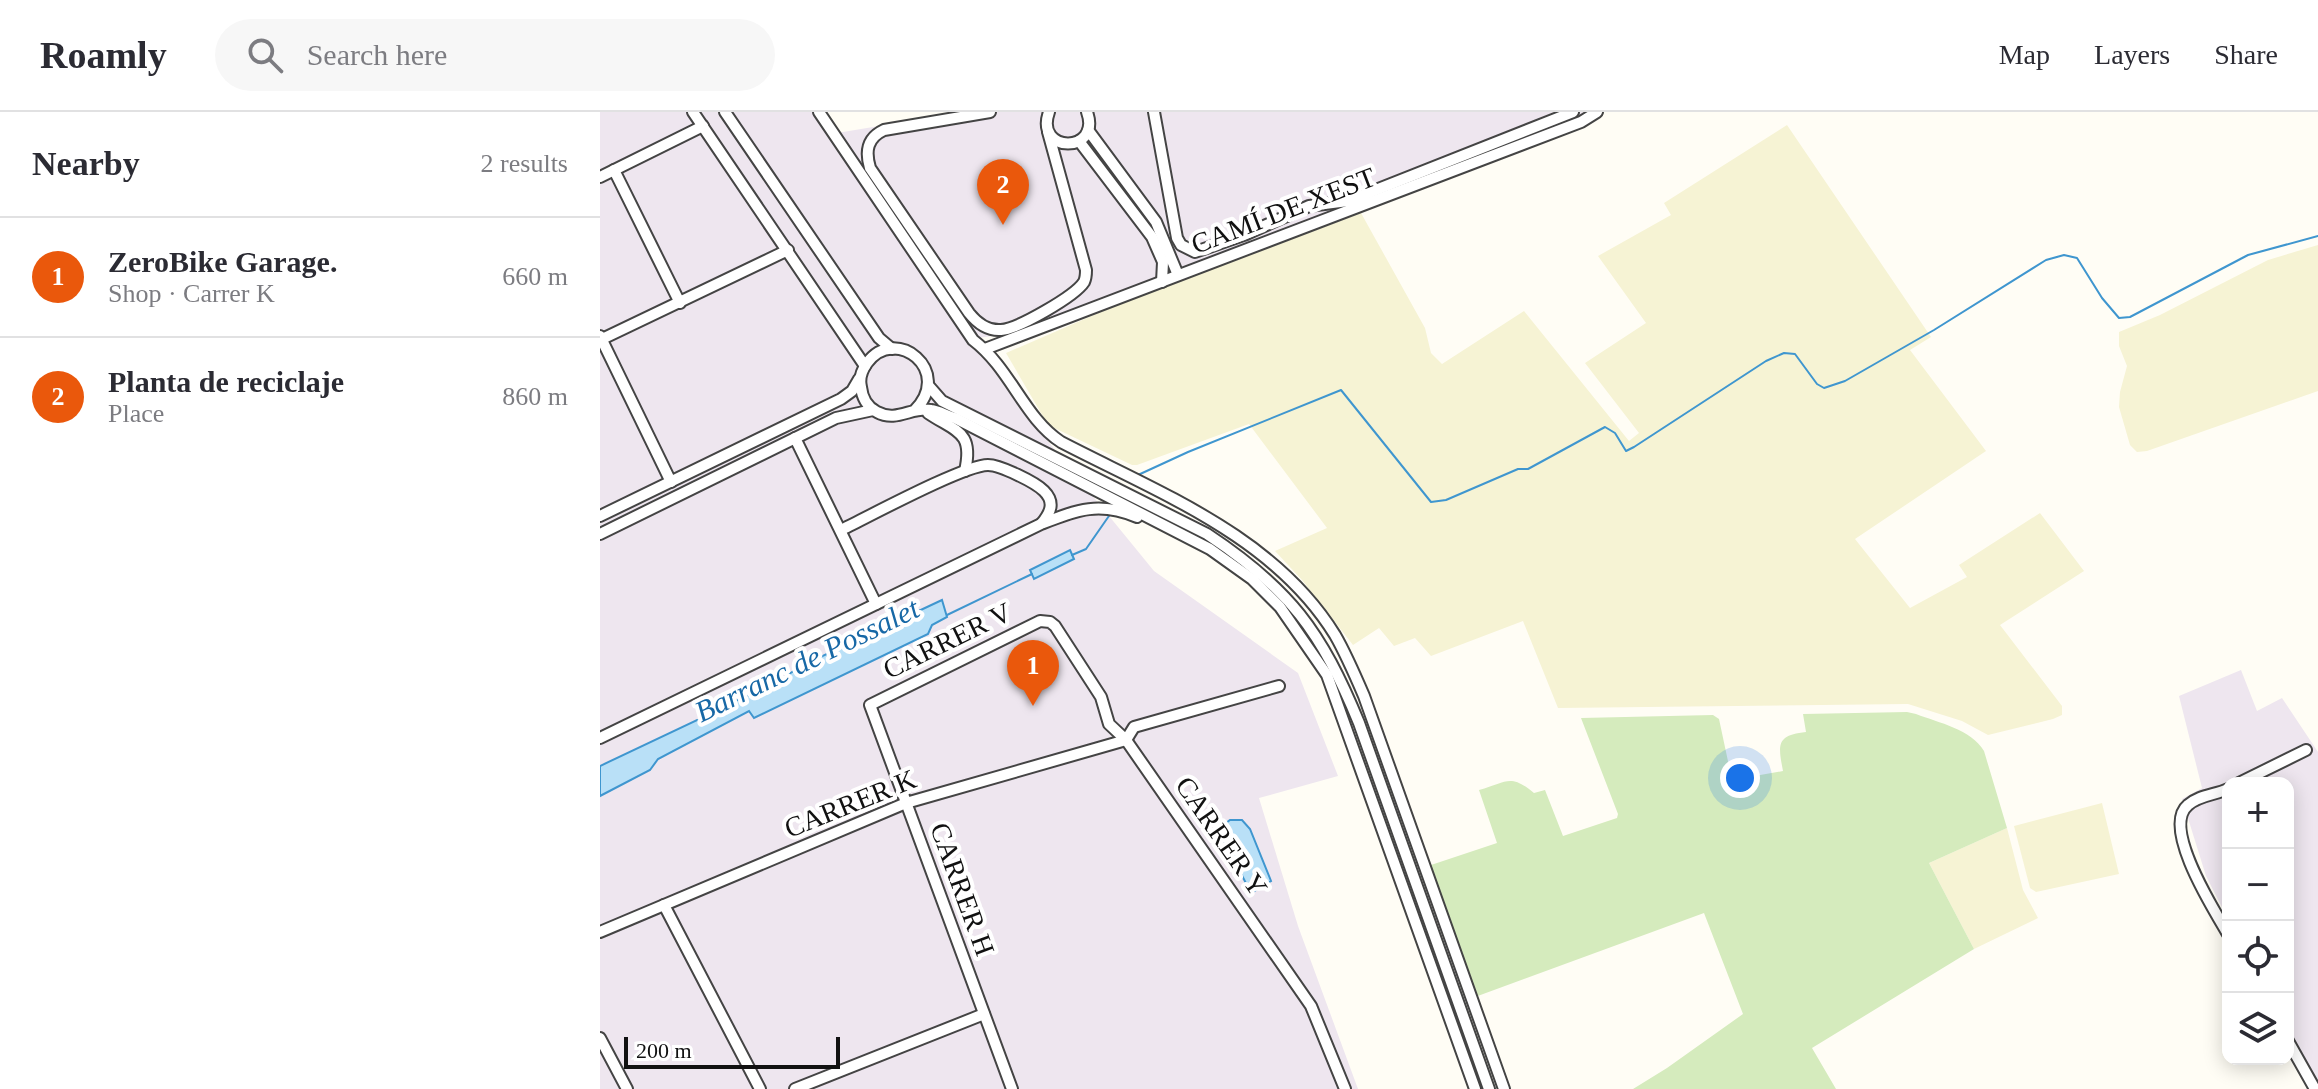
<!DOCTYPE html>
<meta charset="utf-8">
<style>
body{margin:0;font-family:"Times New Roman",serif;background:#f7f7f7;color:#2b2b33}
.controls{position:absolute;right:24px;bottom:24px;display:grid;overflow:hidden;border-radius:16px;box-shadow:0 4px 20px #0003}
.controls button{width:72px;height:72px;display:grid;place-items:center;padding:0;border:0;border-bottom:2px solid #e1e1e2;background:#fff;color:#2b2b33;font:40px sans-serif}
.scale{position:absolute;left:24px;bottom:20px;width:216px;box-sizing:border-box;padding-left:8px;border:4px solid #111;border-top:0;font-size:22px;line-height:28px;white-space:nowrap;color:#111;-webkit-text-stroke:6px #fff;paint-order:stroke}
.you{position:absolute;left:1140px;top:666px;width:28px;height:28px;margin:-20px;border:6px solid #fff;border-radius:50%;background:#1a73e8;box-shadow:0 0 0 12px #1a73e833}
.badge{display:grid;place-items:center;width:52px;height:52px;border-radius:50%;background:#ea580c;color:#fff;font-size:26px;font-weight:700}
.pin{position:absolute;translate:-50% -66px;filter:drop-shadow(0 2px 4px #0008)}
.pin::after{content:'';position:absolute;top:42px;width:28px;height:24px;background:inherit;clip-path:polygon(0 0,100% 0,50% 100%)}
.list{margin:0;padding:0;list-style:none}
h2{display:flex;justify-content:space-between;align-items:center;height:104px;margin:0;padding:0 32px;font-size:34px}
h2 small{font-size:26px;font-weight:400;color:#7c7c81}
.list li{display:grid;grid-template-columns:52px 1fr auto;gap:24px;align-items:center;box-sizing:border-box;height:120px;padding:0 32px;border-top:2px solid #e1e1e2}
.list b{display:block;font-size:30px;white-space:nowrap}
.list p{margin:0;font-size:26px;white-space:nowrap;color:#7c7c81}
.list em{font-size:26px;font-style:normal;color:#7c7c81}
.icon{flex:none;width:44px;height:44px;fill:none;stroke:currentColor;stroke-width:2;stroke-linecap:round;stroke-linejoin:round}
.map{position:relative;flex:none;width:1718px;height:977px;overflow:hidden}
header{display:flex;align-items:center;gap:48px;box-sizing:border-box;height:112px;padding:0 40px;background:#fff;border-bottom:2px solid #e1e1e2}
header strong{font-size:38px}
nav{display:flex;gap:44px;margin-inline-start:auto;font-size:28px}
.search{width:560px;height:72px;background:#f7f7f7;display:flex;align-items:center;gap:20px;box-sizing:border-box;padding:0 28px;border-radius:44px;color:#7c7c81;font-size:30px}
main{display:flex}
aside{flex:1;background:#fff}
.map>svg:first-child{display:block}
.industrial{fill:#eee6ef}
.farmland{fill:#f6f3d4}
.green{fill:#d5ebbd}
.water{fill:#b9e0f7;stroke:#3f96cf;stroke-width:2}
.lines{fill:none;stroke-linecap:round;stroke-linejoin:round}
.stream{stroke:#3f96cf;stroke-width:2}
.minor-casing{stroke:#444;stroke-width:14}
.minor{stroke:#fff;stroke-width:10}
.labels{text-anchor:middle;stroke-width:8;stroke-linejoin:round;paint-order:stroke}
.street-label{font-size:28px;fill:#111;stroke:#fff}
.water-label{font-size:30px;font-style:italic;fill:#1768a6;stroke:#fff}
</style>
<header>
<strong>Roamly</strong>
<div class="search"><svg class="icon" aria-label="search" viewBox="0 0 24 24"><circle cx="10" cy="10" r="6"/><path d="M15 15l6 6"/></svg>Search here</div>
<nav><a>Map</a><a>Layers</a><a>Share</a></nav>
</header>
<main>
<aside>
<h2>Nearby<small>2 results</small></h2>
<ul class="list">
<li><span class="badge">1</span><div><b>ZeroBike Garage.</b><p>Shop · Carrer K</p></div><em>660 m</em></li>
<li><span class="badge">2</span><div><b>Planta de reciclaje</b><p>Place</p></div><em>860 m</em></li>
</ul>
</aside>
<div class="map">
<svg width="1718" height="977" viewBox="0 0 1718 977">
<rect width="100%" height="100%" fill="#fffdf5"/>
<g class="industrial">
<path d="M0 0H213L372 230 404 267 442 322 554 459 698 561 738 664 659 686 698 814 758 977H0Z"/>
<path d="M363 0H987L417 221 377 226 237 21Z"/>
<path d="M1641 558 1657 599 1682 586 1718 640V968L1714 970 1688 921V671H1628V807L1606 764 1582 687 1602 676 1579 584Z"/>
</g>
<g class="farmland">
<path d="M1187 13 1331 225 1310 238 1386 339 1255 427 1310 496 1367 465 1359 453 1440 401 1484 459 1400 513 1462 594V603L1453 607 1388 623 1362 609 1308 592 958 596 923 509 831 544 815 526 794 534 779 516 753 533 702 468 675 439 727 416 649 312 537 353H532L448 313 406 241 510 196 761 101 825 216 831 241 842 252 924 199 1029 329 1039 321 985 251 1046 211 998 144 1071 103 1064 91Z"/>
<path d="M1718 133V279L1547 339 1537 340 1530 333 1519 295 1520 280 1527 254 1519 234V220L1560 203 1668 148Z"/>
<path d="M1502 691 1519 762 1436 780 1430 776 1414 714Z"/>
<path d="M1407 716 1423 778 1438 806 1374 837 1329 751Z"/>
</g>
<path class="green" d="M1307 600 1316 602C1339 611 1371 617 1384 639L1407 716 1329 751 1374 837 1212 936 1236 977H1033L1067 956 1143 902 1104 801 875 885 831 753 897 731 879 678C907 670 910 661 934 681L945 678 963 724 1017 706 1018 702 981 606 1113 603 1119 607 1132 668 1183 659C1178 633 1176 623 1206 620L1203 602Z"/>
<g class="water">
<path d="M470 438 474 447 434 467 430 458Z"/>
<path d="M342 488 347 505 332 513 328 522 154 606 149 599 58 647 50 658 0 684V654L97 608 103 610 126 593 171 574 201 554Z"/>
<path d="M630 708H642L650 717 671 769 651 781 618 717Z"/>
</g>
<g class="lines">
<g class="stream">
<path d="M538 363 588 340 741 278 831 390 846 388 918 357H928L1005 315 1015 321 1026 339 1034 335 1166 249 1184 241 1195 242 1217 272 1224 276 1245 269 1334 218 1446 148 1464 143 1477 146 1502 186 1519 206 1530 205 1648 143 1718 124"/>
<path d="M472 443 486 437 511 401"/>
<path d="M347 503 432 462"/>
</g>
<g class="minor-casing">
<g id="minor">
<path d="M93 0 265 254"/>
<path d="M125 0 279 226 292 237"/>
<path d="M219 0 373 228C411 257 424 306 461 330 559 381 674 424 735 523 746 542 755 563 764 584L904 977"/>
<path d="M390 0 284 18C267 26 265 39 270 56L369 201C377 211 387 219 401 218 418 217 475 184 484 170 486 166 486 163 486 158L448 20"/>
<path d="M449 0C434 42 502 42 487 0"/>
<path d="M554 0 577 126 581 133 595 140 644 123 709 94 748 89 973 0"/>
<path d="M488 18 556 110 578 163"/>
<path d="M479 29 552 125 563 150 562 170"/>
<path d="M14 58 80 191"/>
<path d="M0 65 103 14"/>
<path d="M0 224 71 370"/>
<path d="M2 227 188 138"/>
<path d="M385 237 981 10 997 0"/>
<path d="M328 273 342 289 607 422C690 477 721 519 759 611L889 977"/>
<path d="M314 299C355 259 295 212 267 251 262 258 259 267 261 275 262 285 267 295 277 300 297 311 312 294 331 298 339 299 347 304 355 306L610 437 652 467 680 495 727 563 875 977"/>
<path d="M328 301C356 320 374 319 365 359"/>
<path d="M195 326 276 492"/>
<path d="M0 404 241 287 252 279 259 267"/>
<path d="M241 418C268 405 364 353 388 353 400 353 435 370 444 379 455 390 451 400 442 411"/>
<path d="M0 422 236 306 273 298"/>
<path d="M0 626 441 412C477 398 499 389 537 405"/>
<path d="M526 628 534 615 679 574"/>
<path d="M1639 671 1706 638"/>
<path d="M1628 677C1615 683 1599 683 1588 693 1561 715 1614 798 1628 822"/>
<path d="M64 793 160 977"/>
<path d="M0 820 306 691 526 628"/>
<path d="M0 926 27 977"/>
<path d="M1688 929 1715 977"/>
<path d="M195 977 384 902"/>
<path d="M412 977 270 593 440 509 450 510 455 514 501 585 509 612 526 628 711 894 745 977"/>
</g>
</g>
<use href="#minor" class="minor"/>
</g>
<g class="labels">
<g class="street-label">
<text transform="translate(683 98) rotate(-21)" y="10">CAMÍ DE XEST</text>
<text transform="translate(347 528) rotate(-26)" y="10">CARRER V</text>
<text transform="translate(250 691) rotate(-22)" y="10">CARRER K</text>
<text transform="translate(622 724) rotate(55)" y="10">CARRER Y</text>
<text transform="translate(363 777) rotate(70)" y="10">CARRER H</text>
</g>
<g class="water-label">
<text transform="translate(207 548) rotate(-26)" y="10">Barranc de Possalet</text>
</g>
</g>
</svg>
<div class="controls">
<button>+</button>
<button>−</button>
<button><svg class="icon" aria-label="locate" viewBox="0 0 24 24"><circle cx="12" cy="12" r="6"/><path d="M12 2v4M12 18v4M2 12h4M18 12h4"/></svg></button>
<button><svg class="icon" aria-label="layers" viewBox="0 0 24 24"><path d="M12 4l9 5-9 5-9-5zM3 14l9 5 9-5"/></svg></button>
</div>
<div class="scale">200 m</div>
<div class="you"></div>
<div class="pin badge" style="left:433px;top:594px">1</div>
<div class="pin badge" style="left:403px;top:113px">2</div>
</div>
</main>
